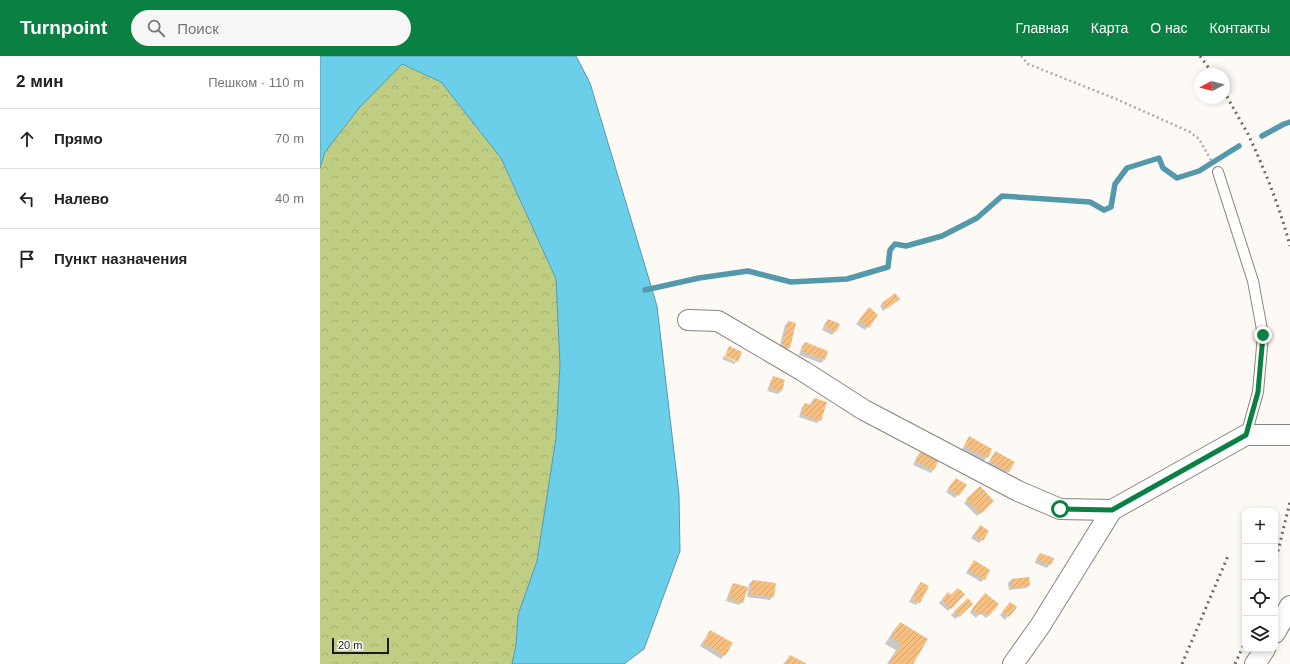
<!DOCTYPE html>
<html lang="ru">
<meta charset="utf-8">
<style>
body{margin:0;font-family:Arial,sans-serif;background:#f6f6f6;color:#222}
.controls{position:absolute;right:12px;bottom:12px;display:grid;overflow:hidden;border-radius:8px;box-shadow:0 2px 6px #0003}
.controls button{width:36px;height:36px;display:grid;place-items:center;padding:0;border:0;border-bottom:1px solid #e0e0e0;background:#fff;color:#222;font:20px sans-serif}
.compass{position:absolute;left:874px;top:12px;width:36px;height:36px;border-radius:50%;background:#fff;box-shadow:0 2px 6px #0003;rotate:263deg}
.scale{position:absolute;left:12px;bottom:10px;width:57px;box-sizing:border-box;padding-left:4px;border:2px solid #1b1a18;border-top:0;font-size:11px;line-height:14px;white-space:nowrap;color:#1b1a18;-webkit-text-stroke:3px #fff;paint-order:stroke}
.stop{position:absolute;width:12px;height:12px;margin:-9px;border:3px solid #0b8043;border-radius:50%;background:#fff}
.stop.end{background:#0b8043;border-color:#fff;box-shadow:0 1px 4px #0008}
.list{margin:0;padding:0;list-style:none}
h2{display:flex;justify-content:space-between;align-items:center;height:52px;margin:0;padding:0 16px;font-size:17px}
h2 small{font-size:13px;font-weight:400;color:#767676}
.list li{display:grid;grid-template-columns:26px 1fr auto;gap:12px;align-items:center;box-sizing:border-box;height:60px;padding:0 16px;border-top:1px solid #e0e0e0}
.list b{display:block;font-size:15px;white-space:nowrap}
.list em{font-size:13px;font-style:normal;color:#767676}
.icon{flex:none;width:22px;height:22px;fill:none;stroke:currentColor;stroke-width:2;stroke-linecap:round;stroke-linejoin:round}
.map{position:relative;flex:none;width:970px;height:608px;overflow:hidden}
header{display:flex;align-items:center;gap:24px;box-sizing:border-box;height:56px;padding:0 20px;background:#0b8043;color:#fff}
header strong{font-size:19px}
nav{display:flex;gap:22px;margin-inline-start:auto;font-size:14px}
.search{width:280px;height:36px;background:#f6f6f6;display:flex;align-items:center;gap:10px;box-sizing:border-box;padding:0 14px;border-radius:22px;color:#767676;font-size:15px}
main{display:flex}
aside{flex:1;background:#fff}
.map>svg:first-child{display:block}
.forest{fill:url(#forest-crowns)}
.water{fill:#6ccfea;stroke:#5499ab}
.shadow{fill:#0003}
.lines{fill:none;stroke-linecap:round;stroke-linejoin:round}
.stream{stroke:#5499ab;stroke-width:5.5}
.building{fill:url(#building-hatch)}
.service-casing{stroke:#888581;stroke-width:12}
.minor-casing{stroke:#888581;stroke-width:22}
.path{stroke:#aeaba7;stroke-width:2.5;stroke-dasharray:2 3;stroke-linecap:butt}
.service{stroke:#fff;stroke-width:10}
.minor{stroke:#fff;stroke-width:20}
.rail{stroke:#6c6a67;stroke-width:3;stroke-dasharray:2 4;stroke-linecap:butt}
.route{stroke:#0b8043;stroke-width:5}
</style>
<header>
<strong>Turnpoint</strong>
<div class="search"><svg class="icon" aria-label="search" viewBox="0 0 24 24"><circle cx="10" cy="10" r="6"/><path d="M15 15l6 6"/></svg>Поиск</div>
<nav><a>Главная</a><a>Карта</a><a>О нас</a><a>Контакты</a></nav>
</header>
<main>
<aside>
<h2>2 мин<small>Пешком · 110 m</small></h2>
<ul class="list">
<li><svg class="icon" aria-label="ahead" viewBox="0 0 24 24"><path d="M12 20V5M6 11l6-6 6 6"/></svg><div><b>Прямо</b></div><em>70 m</em></li>
<li><svg class="icon" aria-label="left" viewBox="0 0 24 24"><path d="M17 20v-9H6M10 6l-5 5 5 5"/></svg><div><b>Налево</b></div><em>40 m</em></li>
<li><svg class="icon" aria-label="arrive" viewBox="0 0 24 24"><path d="M6 21V4h12l-3 4 3 4H6"/></svg><div><b>Пункт назначения</b></div></li>
</ul>
</aside>
<div class="map">
<svg width="970" height="608" viewBox="0 0 970 608">
<defs>
<pattern id="forest-crowns" width="20" height="18" patternUnits="userSpaceOnUse"><rect width="20" height="18" fill="#bfce83"/><path d="M2 6a3 3 0 1 1 6 0M12 15a3 3 0 1 1 6 0" fill="none" stroke="#a4b070"/></pattern>
<pattern id="building-hatch" width="6" height="6" patternUnits="userSpaceOnUse"><rect width="6" height="6" fill="#f6c082"/><path d="M-1 1l2-2M0 6l6-6M5 7l2-2" fill="none" stroke="#d2a470"/></pattern>
</defs>
<rect width="100%" height="100%" fill="#fdf9f5"/>
<path class="forest" d="M81 8 121 26 181 102 236 223 240 309 236 382 217 505 198 559 196 589 192 608H0V112L5 96 39 52Z"/>
<path class="water" d="M0 0H256L270 27 337 250 359 439 360 495 324 593 304 608H192L196 589 198 559 217 505 236 382 240 309 236 223 181 102 121 26 82 8 39 52 5 96 0 112Z"/>
<g class="shadow">
<path d="M576 246 563 255 560 250 563 247Z"/>
<path d="M546 256 557 259 545 274 536 268Z"/>
<path d="M508 264 518 269 515 276 512 279 502 274 505 267Z"/>
<path d="M468 266 475 268 469 292 466 295 459 293 465 269Z"/>
<path d="M485 287 504 304 501 307 479 299 482 290Z"/>
<path d="M404 300 416 306 414 308 402 303Z"/>
<path d="M454 321 464 324 461 335 458 338 447 335 451 324Z"/>
<path d="M494 343 500 364 497 367 479 361 482 351 485 348 490 349 491 346Z"/>
<path d="M649 382 671 394 664 405 642 393Z"/>
<path d="M600 397 614 413 611 417 593 409 597 400Z"/>
<path d="M675 397 688 415 685 419 667 409 672 400Z"/>
<path d="M633 426 638 439 635 442 626 436Z"/>
<path d="M660 431 673 445 657 460 644 447Z"/>
<path d="M660 470 662 484 659 487 651 482Z"/>
<path d="M720 498 730 508 727 512 715 507 717 501Z"/>
<path d="M654 505 664 523 661 526 646 517Z"/>
<path d="M691 524 709 529 706 532 689 534 688 527Z"/>
<path d="M432 525 453 540 450 544 427 541 429 528Z"/>
<path d="M601 527 607 530 599 546 596 549 589 546 598 530Z"/>
<path d="M414 528 422 546 419 549 406 545 411 531Z"/>
<path d="M628 537 631 540 643 538 628 555 619 547Z"/>
<path d="M662 541 669 559 666 562 660 557 656 562 650 556Z"/>
<path d="M648 544 649 551 635 563 631 559Z"/>
<path d="M687 550 695 551 685 564 680 559Z"/>
<path d="M580 567 591 608H567L576 594 565 588 574 574Z"/>
<path d="M390 575 412 588 401 603 380 590Z"/>
<path d="M470 600 485 608H463Z"/>
</g>
<g class="lines">
<g class="stream">
<path d="M942 80 964 68 970 66"/>
<path d="M325 234 379 222 428 215 471 226 527 223 568 211 570 194 575 188 586 190 622 180 657 162 682 140 770 146 784 154 791 151 795 128 807 112 839 102 843 112 857 122 879 115 919 90"/>
</g>
</g>
<g class="building">
<path d="M575 237 580 243 566 253 562 247Z"/>
<path d="M549 251 558 259 549 272 539 264Z"/>
<path d="M508 263 520 268 516 276 505 271Z"/>
<path d="M468 265 476 267 470 292 462 290Z"/>
<path d="M485 286 508 295 505 304 481 295Z"/>
<path d="M409 290 422 296 418 306 405 300Z"/>
<path d="M453 320 465 324 462 335 450 332Z"/>
<path d="M494 342 507 346 501 365 481 358 485 347 492 349Z"/>
<path d="M649 380 672 393 668 402 644 390Z"/>
<path d="M675 395 695 406 689 416 670 406Z"/>
<path d="M600 396 619 404 614 414 596 405Z"/>
<path d="M636 422 647 429 639 440 628 432Z"/>
<path d="M660 430 674 445 661 458 646 443Z"/>
<path d="M660 469 669 475 663 485 654 479Z"/>
<path d="M720 497 734 502 731 509 717 504Z"/>
<path d="M654 504 670 514 665 524 648 514Z"/>
<path d="M709 521 710 530 692 532 691 523Z"/>
<path d="M432 524 456 527 454 541 430 538Z"/>
<path d="M601 526 609 530 600 547 592 543Z"/>
<path d="M413 527 428 531 423 547 409 542Z"/>
<path d="M638 532 645 538 631 553 622 543 628 536 631 539Z"/>
<path d="M665 537 679 548 669 560 663 555 660 559 652 553Z"/>
<path d="M648 542 653 548 639 561 634 555Z"/>
<path d="M690 546 697 551 689 561 682 556Z"/>
<path d="M580 566 608 583 593 608H574L570 605 582 588 571 581Z"/>
<path d="M390 574 413 587 405 600 383 587Z"/>
<path d="M470 599 487 608H465Z"/>
</g>
<g class="lines">
<g class="service-casing">
<path id="service" d="M898 116 933 225 943 279 938 336 926 379"/>
</g>
<g class="minor-casing">
<g id="minor">
<path d="M368 264 398 265 483 315 544 354 698 435 740 453 792 454"/>
<path d="M955 577 970 550"/>
<path d="M693 608 720 570 792 454 926 379H970"/>
<path d="M935 608 945 593"/>
</g>
</g>
<path class="path" d="M701 0 708 8 796 43 870 76 879 83 891 104"/>
<use href="#service" class="service"/>
<use href="#minor" class="minor"/>
<g class="rail">
<path d="M880 0 893 18"/>
<path d="M904 35C912 50 920 64 928 78 945 114 960 152 970 190"/>
<path d="M955 507 970 446"/>
<path d="M862 608 908 500"/>
<path d="M915 608 925 586"/>
</g>
</g>
<g class="lines">
<path class="route" d="M740 453 792 454 926 379 938 336 943 279"/>
</g>
</svg>
<div class="controls">
<button>+</button>
<button>−</button>
<button><svg class="icon" aria-label="locate" viewBox="0 0 24 24"><circle cx="12" cy="12" r="6"/><path d="M12 2v4M12 18v4M2 12h4M18 12h4"/></svg></button>
<button><svg class="icon" aria-label="layers" viewBox="0 0 24 24"><path d="M12 4l9 5-9 5-9-5zM3 14l9 5 9-5"/></svg></button>
</div>
<svg class="compass" viewBox="-18 -18 36 36"><path d="M0-13l5 13h-10z" fill="#e53935"/><path d="M0 13l5-13h-10z" fill="#767676"/></svg>
<div class="scale">20 m</div>
<div class="stop" style="left:740px;top:453px"></div>
<div class="stop end" style="left:943px;top:279px"></div>
</div>
</main>
